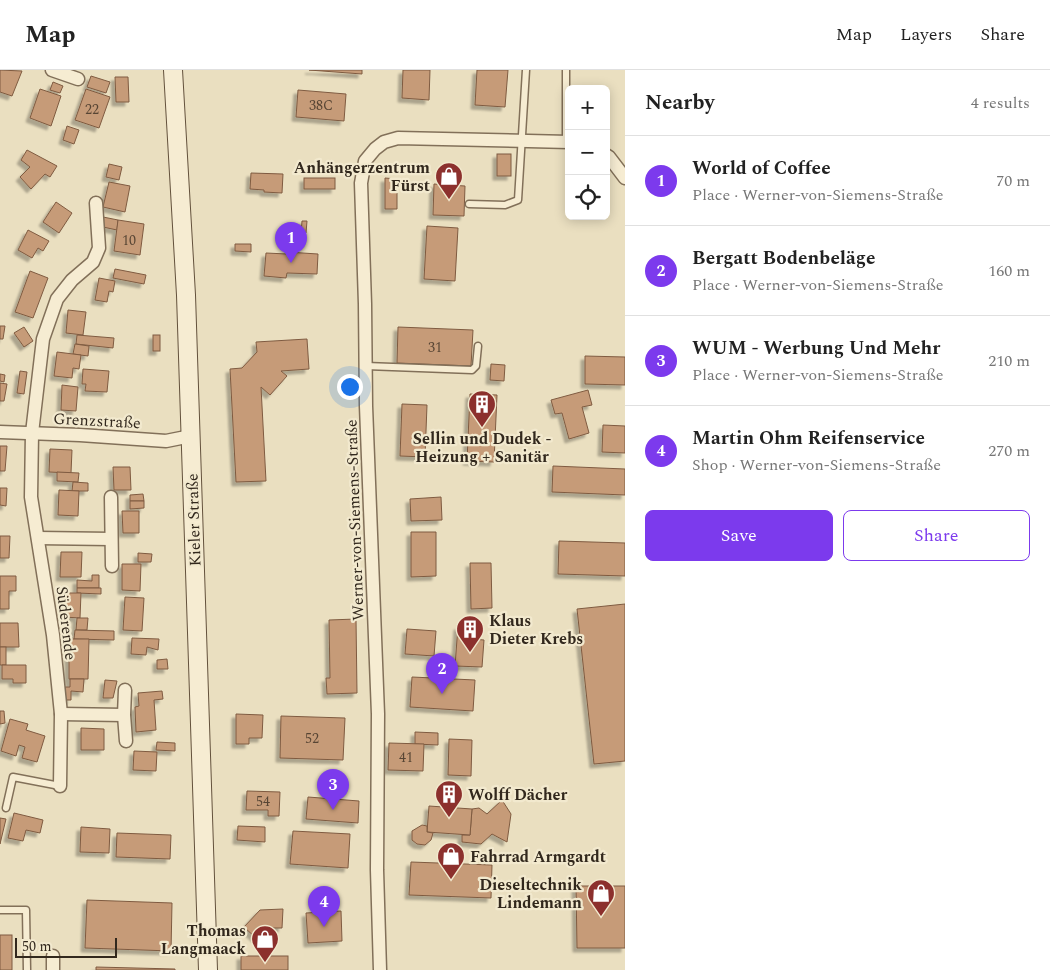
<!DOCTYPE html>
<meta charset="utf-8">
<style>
body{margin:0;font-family:Spectral,serif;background:#f6f6f6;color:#222}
.controls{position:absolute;right:15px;top:15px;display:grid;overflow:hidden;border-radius:8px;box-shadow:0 2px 12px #0003}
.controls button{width:45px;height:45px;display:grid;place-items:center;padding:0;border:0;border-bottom:1px solid #e0e0e0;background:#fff;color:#222;font:25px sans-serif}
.scale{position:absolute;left:15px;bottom:12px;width:102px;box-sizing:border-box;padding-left:5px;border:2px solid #32281d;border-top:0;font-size:14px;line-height:18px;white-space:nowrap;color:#32281d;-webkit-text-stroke:4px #f2e9ce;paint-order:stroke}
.you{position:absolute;left:349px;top:316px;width:18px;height:18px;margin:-12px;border:4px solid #fff;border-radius:50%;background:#1a73e8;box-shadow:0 0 0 8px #1a73e833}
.badge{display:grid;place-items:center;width:32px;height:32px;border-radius:50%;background:#7c3aed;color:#fff;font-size:16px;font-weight:700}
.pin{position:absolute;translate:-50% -41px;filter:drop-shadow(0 1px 2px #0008)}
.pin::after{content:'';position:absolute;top:26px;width:18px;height:15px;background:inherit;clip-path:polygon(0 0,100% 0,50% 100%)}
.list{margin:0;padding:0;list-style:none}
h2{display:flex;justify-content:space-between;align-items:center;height:65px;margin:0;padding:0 20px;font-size:21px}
h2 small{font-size:16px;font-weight:400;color:#767676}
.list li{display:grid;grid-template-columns:32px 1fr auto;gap:15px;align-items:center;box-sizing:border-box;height:90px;padding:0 20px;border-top:1px solid #e0e0e0}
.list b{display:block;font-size:19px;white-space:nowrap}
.list p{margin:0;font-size:16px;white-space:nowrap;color:#767676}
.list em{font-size:16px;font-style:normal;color:#767676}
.actions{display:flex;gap:10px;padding:15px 20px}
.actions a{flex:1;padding:11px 0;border:1px solid #7c3aed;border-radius:8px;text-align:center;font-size:18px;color:#7c3aed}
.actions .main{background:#7c3aed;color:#fff}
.icon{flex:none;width:28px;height:28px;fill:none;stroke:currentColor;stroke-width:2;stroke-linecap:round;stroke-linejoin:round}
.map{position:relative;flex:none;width:625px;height:900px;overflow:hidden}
header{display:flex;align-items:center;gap:30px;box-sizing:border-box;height:70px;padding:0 25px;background:#fff;border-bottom:1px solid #e0e0e0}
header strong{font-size:24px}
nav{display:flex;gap:28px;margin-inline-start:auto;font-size:18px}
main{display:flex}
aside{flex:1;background:#fff}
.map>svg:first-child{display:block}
.building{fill:#c69b78;stroke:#7f5b41;filter:url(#shadow)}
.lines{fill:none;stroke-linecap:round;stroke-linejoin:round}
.lane-casing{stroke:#827059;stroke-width:9}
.street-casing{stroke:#827059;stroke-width:15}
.secondary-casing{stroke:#63513c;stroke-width:20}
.lane{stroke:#f6ecd2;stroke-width:6}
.street{stroke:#f6ecd2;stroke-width:12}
.secondary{stroke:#f6ecd2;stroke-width:18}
.labels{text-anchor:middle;stroke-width:4.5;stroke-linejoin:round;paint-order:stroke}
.number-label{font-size:14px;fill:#574534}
.poi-label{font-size:16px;font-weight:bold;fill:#32281d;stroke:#f2e9ce;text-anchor:end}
.street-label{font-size:16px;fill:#32281d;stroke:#f2e9ce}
</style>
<header>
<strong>Map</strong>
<nav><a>Map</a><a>Layers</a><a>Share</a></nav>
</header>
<main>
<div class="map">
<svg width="625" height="900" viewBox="0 0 625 900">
<defs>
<filter id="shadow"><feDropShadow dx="-4" dy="4" stdDeviation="1" flood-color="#0004"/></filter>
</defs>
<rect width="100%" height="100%" fill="#eadfc0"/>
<g class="building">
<path d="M0 0 22 1 12 26 0 22Z"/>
<path d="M309 0H362V4Z"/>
<path d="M403 0H430L429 30 402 28Z"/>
<path d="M477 0H508L505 37 475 35Z"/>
<path d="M91 6 110 12 106 23 87 17Z"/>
<path d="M115 7H128L129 32H116Z"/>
<path d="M53 12 63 16 60 23 50 20Z"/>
<path d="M40 19 61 26 51 56 30 48Z"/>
<path d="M86 19 110 27 99 58 75 50Z"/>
<path d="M298 20 346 24 344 51 296 47Z"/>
<path d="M67 56 79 60 74 74 63 70Z"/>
<path d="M27 80 57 96 50 107 45 104 31 119 20 107 30 97 21 90Z"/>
<rect x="497" y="84" width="14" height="22"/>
<path d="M109 94 122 97 119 110 106 107Z"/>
<path d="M251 103 283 104 282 123 264 122V120L250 119Z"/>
<rect x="304" y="108" width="31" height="11"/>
<path d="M385 108 397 109V139H385Z"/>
<path d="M109 112 130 116 125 142 103 137Z"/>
<path d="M434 114 465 116 464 146 433 145Z"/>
<path d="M56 132 72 143 59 163 43 152Z"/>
<path d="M103 147 118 150 117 160 103 157Z"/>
<path d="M118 150 144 154 140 185 114 181Z"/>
<path d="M302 151H307L306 163H301Z"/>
<path d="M427 156 458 158 455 211 424 209Z"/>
<path d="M28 160 49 171 43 181 38 178 32 188 18 180Z"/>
<path d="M235 174H251V182L235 181Z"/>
<path d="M287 182 318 184 317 204 287 203 286 208 264 206 266 183 287 184Z"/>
<path d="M115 199 146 205 144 214 113 208Z"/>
<path d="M30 201 48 208 33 248 15 242Z"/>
<path d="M99 208 115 211 113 222 109 221 107 232 95 230Z"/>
<path d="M68 240 86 242 83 265 66 263Z"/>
<path d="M0 256H5L3 269H0Z"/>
<path d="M24 257 33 271 24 277 14 263Z"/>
<path d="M398 257 473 260 471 296 397 293Z"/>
<path d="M77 265 114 268 113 278 76 274Z"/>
<rect x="153" y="265" width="7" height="16"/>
<path d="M307 269 309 299 281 301 287 306 270 325 261 317 266 411 236 412 230 299 242 298 257 282 256 272Z"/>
<path d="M75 274 89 276 88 286 73 284Z"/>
<path d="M57 282 81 285 79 299 73 298 72 308 54 306Z"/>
<path d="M585 286 625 287V315L585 314Z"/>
<path d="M491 294 505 295 504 311 490 310Z"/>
<path d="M83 299 109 301 107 322 85 321 86 314H82Z"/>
<path d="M20 301 27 302 24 324 17 323Z"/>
<path d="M0 304 5 305 4 312 0 311Z"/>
<path d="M0 313 7 314 4 331H0Z"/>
<path d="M62 315 78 317 76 341 61 340Z"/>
<path d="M588 320 592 335 582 337 589 363 569 369 562 343 555 344 551 330Z"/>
<path d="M470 324 497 325 494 392 467 391Z"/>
<path d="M402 334 427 335 425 387 400 386Z"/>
<path d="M603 355 625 356V383L602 382Z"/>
<path d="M0 376H7L5 401H0Z"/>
<path d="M50 379 72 380 71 403 49 402Z"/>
<path d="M553 396 625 399V425L552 422Z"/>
<path d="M113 397H130L131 420H114Z"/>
<path d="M57 402 79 403 78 412 57 411Z"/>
<path d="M73 412 88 413V421H72Z"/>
<path d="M0 418H7L6 436 0 435Z"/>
<path d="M59 420 79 421 78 446 58 445Z"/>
<path d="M143 424 144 431H130V425Z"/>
<path d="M441 427 442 450 411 451 410 429Z"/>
<path d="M130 431H144V438L130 439Z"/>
<path d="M122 441H139V463H123Z"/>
<path d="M411 462H436V506L411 507Z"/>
<path d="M0 466H10L9 488H0Z"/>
<path d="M559 471 625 473V506L558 504Z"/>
<path d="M61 482H82L81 507H60Z"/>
<path d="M138 483 152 484 151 492H138Z"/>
<path d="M470 493H491L492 538 471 539Z"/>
<path d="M122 494H141L140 521 122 520Z"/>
<path d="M92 505H99V518H77V510L92 511Z"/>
<path d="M0 506H16V521H9V539H0Z"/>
<path d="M77 518H101V524L77 523Z"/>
<path d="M64 523H81L80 548 64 547Z"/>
<path d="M125 527 144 528 142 561 123 560Z"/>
<path d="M625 534V691L594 694 577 539Z"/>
<path d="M77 548H88L87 560H76Z"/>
<path d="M356 549 357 623 327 624 326 608H330L329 550Z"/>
<path d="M0 553H18L19 577H0Z"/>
<path d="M458 556 473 557 472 569 484 570 482 597 455 596Z"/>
<path d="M407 559 436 561 434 586 405 584Z"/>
<path d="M75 560 114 561V570L74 569Z"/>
<path d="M132 568 159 569 158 580 147 577 146 585 131 584Z"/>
<path d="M69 569H89L88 609H69Z"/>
<rect x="0" y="577" width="6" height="18"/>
<path d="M167 589 168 599H157V590Z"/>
<path d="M2 595H26V613H13V609H2Z"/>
<path d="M412 607 475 610 473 641 410 637Z"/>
<path d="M70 609H84L83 622 71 621V630H65V617H70Z"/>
<path d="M105 610 117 611 113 628H103Z"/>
<path d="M162 621 163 629 154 630 156 660 136 662 135 637 139 636 138 623Z"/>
<path d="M0 641H4L5 653 0 654Z"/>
<path d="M236 644 263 645 262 668H249V674H236Z"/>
<path d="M281 646 345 648 343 690 280 688Z"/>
<path d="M10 649 28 654 26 660 45 666 37 692 22 688 25 677 19 675 16 686 1 681Z"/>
<path d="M81 658 104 659V680H81Z"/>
<path d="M415 662 438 663V675L415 674Z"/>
<path d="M449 669 472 670 471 706 448 705Z"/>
<path d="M157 672 175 673V681L156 680Z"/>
<path d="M389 673 424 674 423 701 388 700Z"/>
<path d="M134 681 157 682 156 701 133 700Z"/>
<path d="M247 721 280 722 279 746H268V740H246Z"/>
<path d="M308 727 359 731 358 753 306 749Z"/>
<path d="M502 730 511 744 507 772 492 764 481 774 462 772V765H470L472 739 479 738 487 744Z"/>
<path d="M429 736 472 739 470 765 427 762Z"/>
<path d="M14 743 43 750 40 763 26 760 23 771 8 768Z"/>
<path d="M0 748 6 749 0 774Z"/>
<path d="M422 755 427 756V762L433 763 431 770 425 775 417 774 412 770V761Z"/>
<path d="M238 756 265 757V772L237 770Z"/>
<path d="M81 757 110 759 109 783 80 782Z"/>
<path d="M293 761 350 764 348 798 290 794Z"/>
<path d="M117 763 171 765 170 789 116 787Z"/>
<path d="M411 792 492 795 491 828 409 825Z"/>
<path d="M576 816H625V878H577Z"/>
<path d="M87 830 172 833 171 881 85 878Z"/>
<path d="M283 839 282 858H268L257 869 244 857 260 840Z"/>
<path d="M341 841 342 871 308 873 306 843Z"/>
<rect x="0" y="865" width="12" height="35"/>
<rect x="241" y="886" width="47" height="14"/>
<path d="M96 897 175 899V900H96Z"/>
</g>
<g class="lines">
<g class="lane-casing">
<g id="lane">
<path d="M566 0V71"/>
<path d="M469 134 505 135 518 130 526 0"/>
<path d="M366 296 472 300 476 296 478 276"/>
<path d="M6 738 13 707 60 716"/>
<path d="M0 840H26L27 900"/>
</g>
</g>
<g class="street-casing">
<g id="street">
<path d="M52 0 78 9"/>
<path d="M606 85 609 87 625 108"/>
<path d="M0 362 80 365 166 371 191 366"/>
<path d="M111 427 112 496"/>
<path d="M38 468 111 469"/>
<path d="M125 620 124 645 126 671"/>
<path d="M61 644 124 645"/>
<path d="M60 716 61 644 53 565 31 427 32 363 43 269 57 229 72 210 93 192 99 178 96 133"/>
<path d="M53 900V886"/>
<path d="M380 900 377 800 378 644 366 336 365 234 361 113 365 91 375 79 384 72 398 68 569 72"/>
</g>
</g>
<g class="secondary-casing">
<path id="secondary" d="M173 0 186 225 208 900"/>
</g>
<use href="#lane" class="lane"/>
<use href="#street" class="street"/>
<use href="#secondary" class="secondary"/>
</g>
<defs>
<g id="shop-pin" transform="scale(1.4375)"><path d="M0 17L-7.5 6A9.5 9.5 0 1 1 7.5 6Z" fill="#8c302d" stroke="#f2e9ce"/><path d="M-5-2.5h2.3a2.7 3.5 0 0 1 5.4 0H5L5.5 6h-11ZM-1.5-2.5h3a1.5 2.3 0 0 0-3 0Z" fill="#fff"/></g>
<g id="building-pin" transform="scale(1.4375)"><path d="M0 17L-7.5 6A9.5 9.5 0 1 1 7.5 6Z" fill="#8c302d" stroke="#f2e9ce"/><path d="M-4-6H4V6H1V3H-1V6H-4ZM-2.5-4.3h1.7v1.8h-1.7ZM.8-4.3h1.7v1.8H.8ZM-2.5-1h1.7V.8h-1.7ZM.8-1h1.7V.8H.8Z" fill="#fff"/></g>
</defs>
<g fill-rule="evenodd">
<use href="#shop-pin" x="449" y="106"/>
<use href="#building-pin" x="482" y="334"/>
<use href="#building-pin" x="470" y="559"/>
<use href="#building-pin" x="449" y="724"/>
<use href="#shop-pin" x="451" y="786"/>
<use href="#shop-pin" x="601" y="823"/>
<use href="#shop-pin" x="265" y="869"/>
</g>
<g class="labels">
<g class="number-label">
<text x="321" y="40">38C</text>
<text x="92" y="44">22</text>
<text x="129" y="175">10</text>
<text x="435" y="282">31</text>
<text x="312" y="673">52</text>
<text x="406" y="692">41</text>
<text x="263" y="736">54</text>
</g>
<g class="poi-label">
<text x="430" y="103">Anhängerzentrum<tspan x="430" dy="18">Fürst</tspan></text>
<text x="482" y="374" text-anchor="middle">Sellin und Dudek -<tspan x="482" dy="18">Heizung + Sanitär</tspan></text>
<text x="489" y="556" text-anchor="start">Klaus<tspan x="489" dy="18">Dieter Krebs</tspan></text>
<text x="468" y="730" text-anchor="start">Wolff Dächer</text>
<text x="470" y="792" text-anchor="start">Fahrrad Armgardt</text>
<text x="582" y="820">Dieseltechnik<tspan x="582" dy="18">Lindemann</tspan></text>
<text x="246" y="866">Thomas<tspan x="246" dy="18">Langmaack</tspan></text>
</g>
<g class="street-label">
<text transform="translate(97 350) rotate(3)" y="6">Grenzstraße</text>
<text transform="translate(193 450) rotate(-92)" y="6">Kieler Straße</text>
<text transform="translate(354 450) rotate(-92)" y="6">Werner-von-Siemens-Straße</text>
<text transform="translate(67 553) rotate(83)" y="6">Süderende</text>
</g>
</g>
</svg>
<div class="controls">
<button>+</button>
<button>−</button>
<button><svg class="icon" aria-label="locate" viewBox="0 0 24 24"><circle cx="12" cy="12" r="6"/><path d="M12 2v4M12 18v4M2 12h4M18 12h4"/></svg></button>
</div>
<div class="scale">50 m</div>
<div class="you"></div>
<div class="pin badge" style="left:291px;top:193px">1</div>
<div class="pin badge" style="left:442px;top:624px">2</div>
<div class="pin badge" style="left:333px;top:740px">3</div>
<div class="pin badge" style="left:324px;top:857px">4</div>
</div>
<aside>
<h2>Nearby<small>4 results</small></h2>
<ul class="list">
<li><span class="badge">1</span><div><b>World of Coffee</b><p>Place · Werner-von-Siemens-Straße</p></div><em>70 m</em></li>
<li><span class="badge">2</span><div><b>Bergatt Bodenbeläge</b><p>Place · Werner-von-Siemens-Straße</p></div><em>160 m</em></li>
<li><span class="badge">3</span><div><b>WUM - Werbung Und Mehr</b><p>Place · Werner-von-Siemens-Straße</p></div><em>210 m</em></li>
<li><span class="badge">4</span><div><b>Martin Ohm Reifenservice</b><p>Shop · Werner-von-Siemens-Straße</p></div><em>270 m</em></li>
</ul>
<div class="actions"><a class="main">Save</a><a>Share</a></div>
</aside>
</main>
